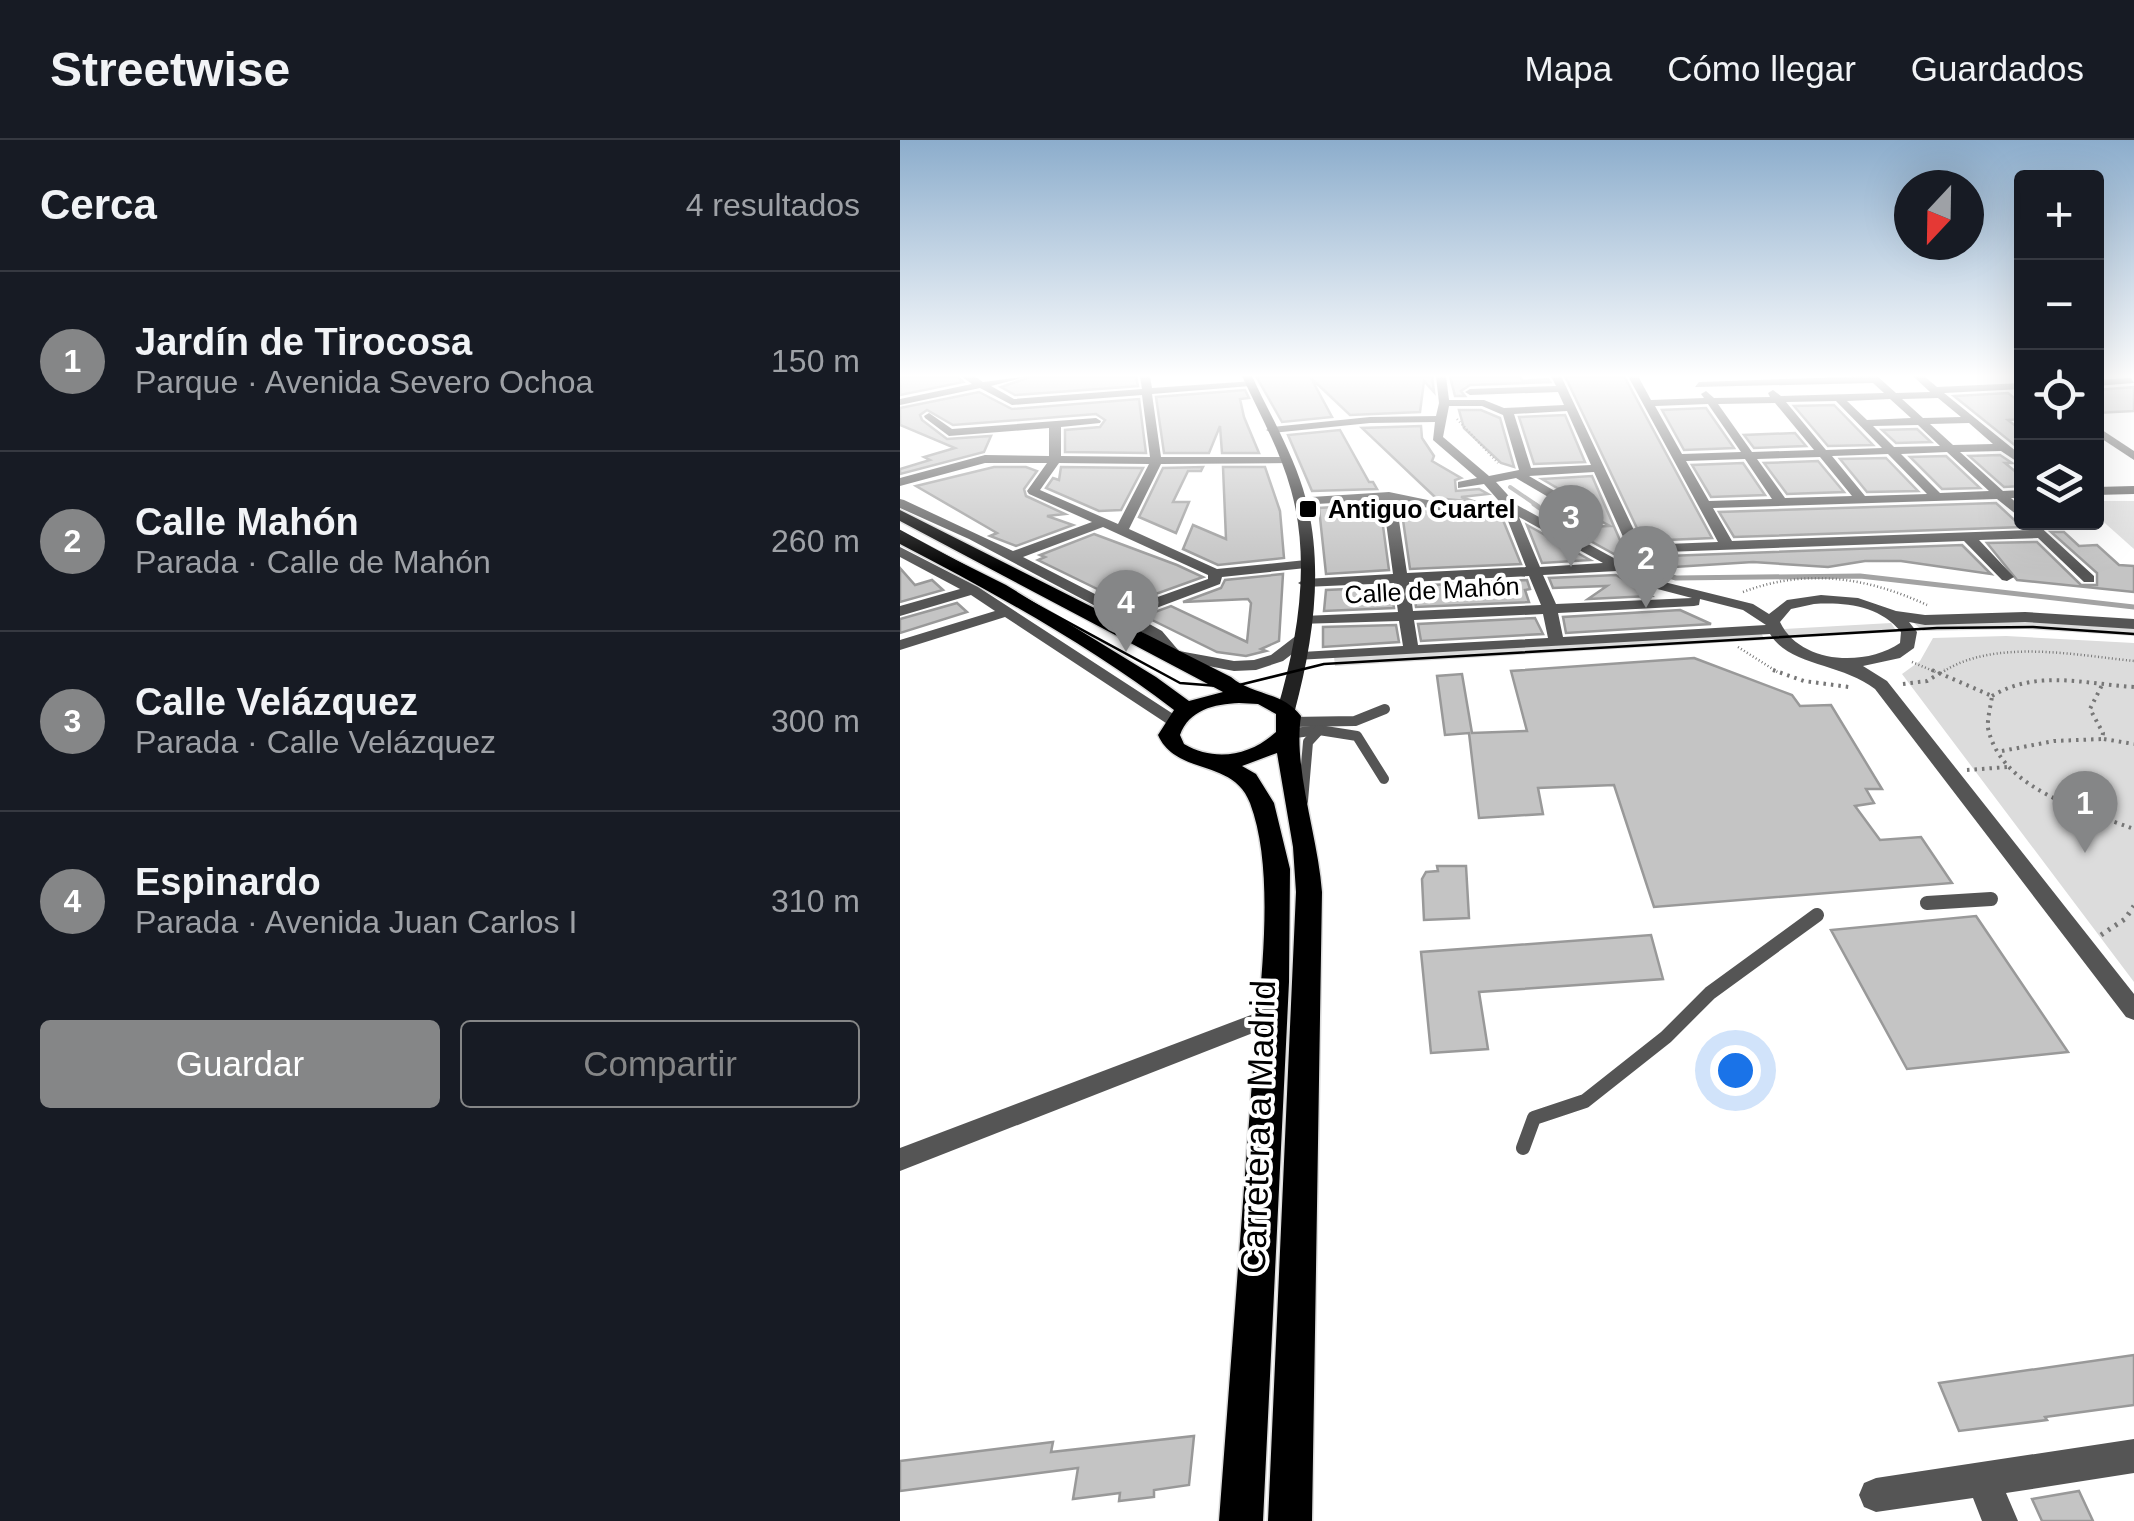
<!DOCTYPE html>
<html lang="es">
<meta charset="utf-8">
<style>
body{margin:0;font-family:Helvetica,sans-serif;background:#20242c;color:#f1f3f6}
.controls{position:absolute;right:30px;top:30px;display:grid;overflow:hidden;border-radius:10px;box-shadow:0 10px 40px #0002}
.controls button{width:90px;height:90px;display:grid;place-items:center;padding:0;border:0;border-bottom:2px solid #363941;background:#171b24;color:#f1f3f6;font:50px sans-serif}
.compass{position:absolute;left:994px;top:30px;width:90px;height:90px;border-radius:50%;background:#171b24;box-shadow:0 10px 40px #0002;rotate:202deg}
.you{position:absolute;left:835px;top:930px;width:35px;height:35px;margin:-25px;border:8px solid #fff;border-radius:50%;background:#1a73e8;box-shadow:0 0 0 15px #1a73e833}
.badge{display:grid;place-items:center;width:65px;height:65px;border-radius:50%;background:#858687;color:#fff;font-size:32px;font-weight:700}
.pin{position:absolute;translate:-50% -82px;filter:drop-shadow(0 2px 5px #0008)}
.pin::after{content:'';position:absolute;top:52px;width:35px;height:30px;background:inherit;clip-path:polygon(0 0,100% 0,50% 100%)}
.list{margin:0;padding:0;list-style:none}
h2{display:flex;justify-content:space-between;align-items:center;height:130px;margin:0;padding:0 40px;font-size:42px}
h2 small{font-size:32px;font-weight:400;color:#9ea1a6}
.list li{display:grid;grid-template-columns:65px 1fr auto;gap:30px;align-items:center;box-sizing:border-box;height:180px;padding:0 40px;border-top:2px solid #363941}
.list b{display:block;font-size:38px;white-space:nowrap}
.list p{margin:0;font-size:32px;white-space:nowrap;color:#9ea1a6}
.list em{font-size:32px;font-style:normal;color:#9ea1a6}
.actions{display:flex;gap:20px;padding:30px 40px}
.actions a{flex:1;padding:22px 0;border:2px solid #858687;border-radius:10px;text-align:center;font-size:35px;color:#858687}
.actions .main{background:#858687;color:#fff}
.icon{flex:none;width:55px;height:55px;fill:none;stroke:currentColor;stroke-width:2;stroke-linecap:round;stroke-linejoin:round}
.map{position:relative;flex:none;width:1234px;height:1381px;overflow:hidden}
header{display:flex;align-items:center;gap:60px;box-sizing:border-box;height:140px;padding:0 50px;background:#171b24;border-bottom:2px solid #363941}
header strong{font-size:48px}
nav{display:flex;gap:55px;margin-inline-start:auto;font-size:35px}
main{display:flex}
aside{flex:1;background:#171b24}
.map>svg:first-child{display:block}
.green{fill:#dcdcdc}
.lines{fill:none;stroke-linecap:round;stroke-linejoin:round}
.stream-far1{stroke:#a3a3a3;stroke-width:4}
.stream{stroke:#a3a3a3;stroke-width:5}
.building{fill:#c4c4c4;stroke:#999;stroke-width:2.5}
.primary-casing{stroke:#dbdbdb;stroke-width:3}
.path-far2{stroke:#777;stroke-width:2.5;stroke-dasharray:1 2.5;stroke-linecap:butt}
.path-far1{stroke:#777;stroke-width:4;stroke-dasharray:2.5 5;stroke-linecap:butt}
.path{stroke:#777;stroke-width:5;stroke-dasharray:2.5 6;stroke-linecap:butt}
.lane-far1{stroke:#555;stroke-width:10}
.lane{stroke:#555;stroke-width:14}
.street{fill:#555;fill-rule:evenodd}
.secondary{fill:#222;fill-rule:evenodd}
.primary{fill:#000;fill-rule:evenodd}
.tram{stroke:#000;stroke-width:2.5}
.poi-dot{fill:#000;stroke:#fff;stroke-width:4}
.labels{text-anchor:middle;stroke-width:8;stroke-linejoin:round;paint-order:stroke}
.far-poi-label{font-size:25px;font-weight:bold;fill:#000;stroke:#fff;text-anchor:start}
.far-street-label{font-size:25px;fill:#000;stroke:#fff}
.near-street-label{font-size:35px;fill:#000;stroke:#fff}
</style>
<header>
<strong>Streetwise</strong>
<nav><a>Mapa</a><a>Cómo llegar</a><a>Guardados</a></nav>
</header>
<main>
<aside>
<h2>Cerca<small>4 resultados</small></h2>
<ul class="list">
<li><span class="badge">1</span><div><b>Jardín de Tirocosa</b><p>Parque · Avenida Severo Ochoa</p></div><em>150 m</em></li>
<li><span class="badge">2</span><div><b>Calle Mahón</b><p>Parada · Calle de Mahón</p></div><em>260 m</em></li>
<li><span class="badge">3</span><div><b>Calle Velázquez</b><p>Parada · Calle Velázquez</p></div><em>300 m</em></li>
<li><span class="badge">4</span><div><b>Espinardo</b><p>Parada · Avenida Juan Carlos I</p></div><em>310 m</em></li>
</ul>
<div class="actions"><a class="main">Guardar</a><a>Compartir</a></div>
</aside>
<div class="map">
<svg width="1234" height="1381" viewBox="0 0 1234 1381">
<rect width="100%" height="100%" fill="#fff"/>
<g class="green">
<path d="M1197 361H1234V409L1197 376Z"/>
<path d="M1123 479 1234 486V496L1125 489 1023 491 1014 483Z"/>
<path d="M991 483 997 492 890 498 884 489Z"/>
<path d="M860 491 865 500 435 526 434 517Z"/>
<path d="M1106 496 1234 503V842L1002 534 1020 521 1033 498Z"/>
</g>
<g class="lines">
<path class="stream-far1" d="M610 347 638 366"/>
<g class="stream">
<path d="M634 364 683 398"/>
<path d="M725 424 776 438 960 436 1234 467"/>
</g>
</g>
<g class="building">
<path d="M0 236H57L63 242 0 255Z"/>
<path d="M133 236H236L238 246 115 255 101 247Z"/>
<path d="M356 236H532L534 252 524 241 520 272 450 275 411 238 432 277 382 282Z"/>
<path d="M550 236H620L622 241 648 239 650 242 570 245 561 251 565 256H555Z"/>
<path d="M665 236H724L812 398 743 401Z"/>
<path d="M1234 247V271L1196 273V250Z"/>
<path d="M345 250 349 258 340 259 344 277 359 313H322L320 286 309 313H264L256 257Z"/>
<path d="M79 252 112 269 239 259 246 313 165 312V290L200 287 205 280 196 274 53 285 27 270 20 275 22 280 47 299 91 296 84 312 0 334V329L30 320 24 317 55 308 0 285V268Z"/>
<path d="M1108 253 1122 264V279L1108 280 1122 291V311L1054 256Z"/>
<path d="M934 265 973 305 928 306 894 266Z"/>
<path d="M806 268 834 308 784 310 762 270Z"/>
<path d="M559 270H581L600 278 614 327 601 323 564 288Z"/>
<path d="M665 275 685 322 634 324 619 277Z"/>
<path d="M521 286 522 298 534 316 532 321 561 338 555 340 556 351 579 349 588 354 561 357 576 362 536 358 462 288Z"/>
<path d="M1017 289 1031 302 996 303 982 290Z"/>
<path d="M440 290 469 342H473L477 349 412 351 388 295Z"/>
<path d="M895 293 906 306 854 308 844 295Z"/>
<path d="M1100 315 1112 323H1105L1122 337V346L1104 347 1069 316Z"/>
<path d="M1046 316 1080 348 1042 349 1010 317Z"/>
<path d="M986 318 1018 351 967 352 940 319Z"/>
<path d="M918 321 944 352 887 354 864 323Z"/>
<path d="M843 323 865 355 811 357 792 325Z"/>
<path d="M94 327H126L137 331 124 349 126 356 165 374 147 376 173 385 116 406 90 396 97 393 16 346Z"/>
<path d="M161 327 243 328 221 370 199 371 146 348 153 338 159 340Z"/>
<path d="M303 327 301 331H288L273 362H289L276 393 239 377 263 328Z"/>
<path d="M323 327H365L380 371 384 418 318 425 283 409 293 385 326 399Z"/>
<path d="M692 336 723 407 714 414 667 388 710 386 676 368 681 367 674 358 642 339Z"/>
<path d="M1096 363 1122 387 834 397 819 372Z"/>
<path d="M480 364 489 430 426 434 419 368Z"/>
<path d="M501 366 547 376 603 380 621 424 510 429Z"/>
<path d="M627 385 690 420 642 423Z"/>
<path d="M1151 392H1164L1179 406 1197 405 1219 425 1234 426V452L1117 440 1087 403 1137 402 1181 445H1197V433Z"/>
<path d="M194 394 277 425 303 437 228 464 138 420 145 417 140 415Z"/>
<path d="M1062 405 1091 434 1001 421H965L928 427 853 422 742 429 728 422 740 417Z"/>
<path d="M0 428 15 445 32 440 43 450 0 462Z"/>
<path d="M383 434 379 501 361 509 366 511 346 516 317 512 244 476 271 466 347 502 351 463 348 459 283 462 321 448 325 440Z"/>
<path d="M716 435 751 456 688 459 707 446 653 448 649 438Z"/>
<path d="M627 440 630 449 625 450 629 462 516 467 513 446Z"/>
<path d="M491 447 494 468 424 471 426 450Z"/>
<path d="M57 463 67 472 0 493V479Z"/>
<path d="M780 470 811 484 666 493 663 477Z"/>
<path d="M635 478 643 494 521 501 518 484Z"/>
<path d="M496 485 499 502 423 507V487Z"/>
<path d="M794 518 892 555 900 566 931 565 982 649H966L974 663 955 666 980 700 1021 697 1052 743 754 767 714 645 638 648 643 674 579 678 569 593 545 595 537 536 562 534 572 593 627 591 611 531Z"/>
<path d="M537 726H566L569 778 524 780 522 739 526 732 538 731Z"/>
<path d="M1076 776 1168 912 1007 929 931 790Z"/>
<path d="M751 795 763 839 579 852 588 909 531 913 521 812Z"/>
<path d="M1234 1215V1265L1145 1277 1147 1280 1059 1291 1039 1243Z"/>
<path d="M294 1296 289 1345 254 1350V1357L219 1361 220 1353 173 1359 178 1328 0 1351V1321L153 1302 151 1312Z"/>
<path d="M1179 1351 1193 1381H1142L1132 1359Z"/>
</g>
<g class="lines">
<g class="primary-casing">
<path id="primary" d="M0 370 331 537C353 556 382 551 401 576 393 629 418 696 422 752L412 1381H368L396 752 393 707 377 613 342 626 356 634 374 663 390 729 389 842 363 1381H319C330 1235 341 1088 352 942 358 862 378 737 350 663 333 618 276 636 258 595L274 570C189 505 94 453 0 404V392L106 445 256 537 289 561 323 552 0 381ZM339 563 358 564 376 574V592C350 616 315 622 284 604L280 595C289 570 314 564 339 563Z"/>
</g>
<g class="path-far2">
<path d="M557 279 598 323"/>
<path d="M843 452C906 428 967 437 1027 465"/>
<path d="M838 507 879 533"/>
<path d="M1012 522 1038 533"/>
<path d="M1041 533C1093 498 1175 515 1234 521"/>
</g>
<g class="path-far1">
<path d="M873 530 904 541 949 547"/>
<path d="M1032 530 1092 556C1091 565 1087 579 1088 588 1101 650 1184 670 1234 689"/>
<path d="M1003 544 1027 541 1045 530"/>
<path d="M1092 556C1137 529 1185 544 1234 547"/>
<path d="M1204 599 1234 604"/>
<path d="M1102 611 1154 601 1202 599 1203 593 1190 569 1202 545"/>
<path d="M1067 630 1108 627"/>
</g>
<path class="path" d="M1201 795 1225 779 1234 766"/>
<g class="lane-far1">
<path d="M391 582 455 581 485 569"/>
<path d="M387 594 419 590 457 596 484 639"/>
<path d="M403 661 408 602 419 590"/>
</g>
<g class="lane">
<path d="M1027 763 1091 759"/>
<path d="M623 1008 634 978 685 961 766 897 810 853 917 775"/>
</g>
<g class="street">
<path d="M61 236H74L83 242 129 236 91 246 114 259 242 249 240 236H250L252 248 354 241 350 246 252 254 261 317H386L390 319V323L261 324 229 389 317 429 406 420 413 424 406 428 322 437 320 444 235 476 262 491 279 511 334 521 354 520 371 515 397 495H409V501L383 521 356 530 334 531 268 518 250 497 218 478 69 399 0 368V359L4 360 113 411 192 382 129 354 127 351 147 323H85L0 346V338L85 315 149 316V288L49 296 25 278 24 276 29 273 52 289 196 278 201 281 200 283 161 287V316L250 317 242 255 112 265 80 248 0 265V259L72 244ZM159 323 249 324 218 384 140 350ZM203 387 308 435V439L224 469 123 417Z"/>
<path d="M536 236H546L549 260H584L604 268 664 265 658 252 570 255 565 252 570 249 656 246 651 236H661L741 405 818 402 728 236H738L751 260 804 258 801 254 806 251 814 258 870 257 868 253 873 250 881 256 984 253 973 243 795 247 799 242 977 236 996 253 1030 252 1013 236H1024L1037 247 1122 243V249L1044 253 1122 316V325L1101 311 1060 312 1103 351 1122 350V358H1111L1122 368V379L1097 359 813 368 832 401 1130 390 1126 386 1135 382 1194 436V442H1184L1138 398 1079 400 1114 437 1107 441 1102 440 1064 401 739 413 725 419 718 415 728 408 694 332 629 336 672 361 673 364 667 368 616 338 596 342 617 365 752 439 853 464 869 474 887 460 921 455 958 458 996 471 1025 475 1125 472 1234 479V489L1125 482 1025 485 1009 482 1017 492 1014 508 1000 518 963 526 987 541 1234 854V880L1226 877 975 549C942 523 889 526 870 494L396 520V514L402 512 503 506 499 481 398 484V478L403 476 498 472 494 443 405 447 398 443 405 439 493 434 483 360 400 365 394 361 396 358 489 352 547 364 605 368 584 344 558 348V342L577 338 533 300 535 282 470 283 372 293 366 290 372 287 470 277 536 276 539 263ZM1038 258 1061 277 1023 278 1002 259ZM990 259 1011 278 967 280 947 261ZM936 261 982 308 926 310 886 262ZM875 263 914 310 852 312 818 264ZM808 264 841 312 782 314 755 266ZM549 266H582L603 275 619 330 589 336 543 297ZM667 271 691 325 631 328 614 274ZM1069 283 1093 304 1053 305 1030 284ZM1018 285 1040 306 994 307 973 286ZM1047 312 1089 351 1040 353 1001 314ZM988 314 1027 354 965 356 932 316ZM920 317 952 356 885 358 857 319ZM845 319 872 359 809 361 786 321ZM496 361 547 372 606 376 626 427 507 433ZM619 377 703 423 640 427ZM717 431 742 445 792 458 656 464 643 435ZM629 436 641 465 513 471 509 442ZM800 459 843 470 866 485 663 497 658 473 794 466 799 465ZM914 464C946 462 980 466 1001 492L1000 503C965 527 900 524 880 482L891 469ZM643 474 648 498 518 505 514 480Z"/>
<path d="M1231 238 1234 243 1196 246V240Z"/>
<path d="M1196 286 1234 311V320L1196 295Z"/>
<path d="M1234 346V354L1196 355V347Z"/>
<path d="M0 407 78 447 284 581 275 586 269 585 105 477 0 510V500L95 471 71 455 0 476V466L60 449 0 417Z"/>
<path d="M372 867 381 870 384 876 381 882 0 1031V1008Z"/>
<path d="M1234 1299V1333L1106 1353 1118 1381H1082L1073 1358 976 1372 964 1367 959 1355 964 1343 976 1338Z"/>
</g>
<path class="secondary" d="M342 236H352C369 273 391 310 403 349 425 420 414 499 395 570L386 575 377 570C398 500 411 421 391 350 380 310 359 273 342 236Z"/>
<use href="#primary" class="primary"/>
<path class="tram" d="M0 391 280 543 331 547 424 524 1037 488 1133 487 1234 494"/>
</g>
<linearGradient id="sky" x2="0" y2="1"><stop stop-color="#8cadcc"/><stop offset="0.55" stop-color="#fff"/><stop offset="1" stop-color="#fff" stop-opacity="0"/></linearGradient>
<rect width="1234" height="429" fill="url(#sky)"/>
<rect class="poi-dot" x="398" y="359" width="20" height="20" rx="5"/>
<g class="labels">
<g class="far-poi-label">
<text x="428" y="378">Antiguo Cuartel</text>
</g>
<g class="far-street-label">
<text transform="translate(532 450) rotate(-3)" y="9">Calle de Mahón</text>
</g>
<g class="near-street-label">
<text transform="translate(358 987) rotate(-88)" y="12">Carretera a Madrid</text>
</g>
</g>
</svg>
<div class="controls">
<button>+</button>
<button>−</button>
<button><svg class="icon" aria-label="locate" viewBox="0 0 24 24"><circle cx="12" cy="12" r="6"/><path d="M12 2v4M12 18v4M2 12h4M18 12h4"/></svg></button>
<button><svg class="icon" aria-label="layers" viewBox="0 0 24 24"><path d="M12 4l9 5-9 5-9-5zM3 14l9 5 9-5"/></svg></button>
</div>
<svg class="compass" viewBox="-18 -18 36 36"><path d="M0-13l5 13h-10z" fill="#e53935"/><path d="M0 13l5-13h-10z" fill="#9ea1a6"/></svg>
<div class="you"></div>
<div class="pin badge" style="left:1185px;top:713px">1</div>
<div class="pin badge" style="left:746px;top:468px">2</div>
<div class="pin badge" style="left:671px;top:427px">3</div>
<div class="pin badge" style="left:226px;top:512px">4</div>
</div>
</main>
